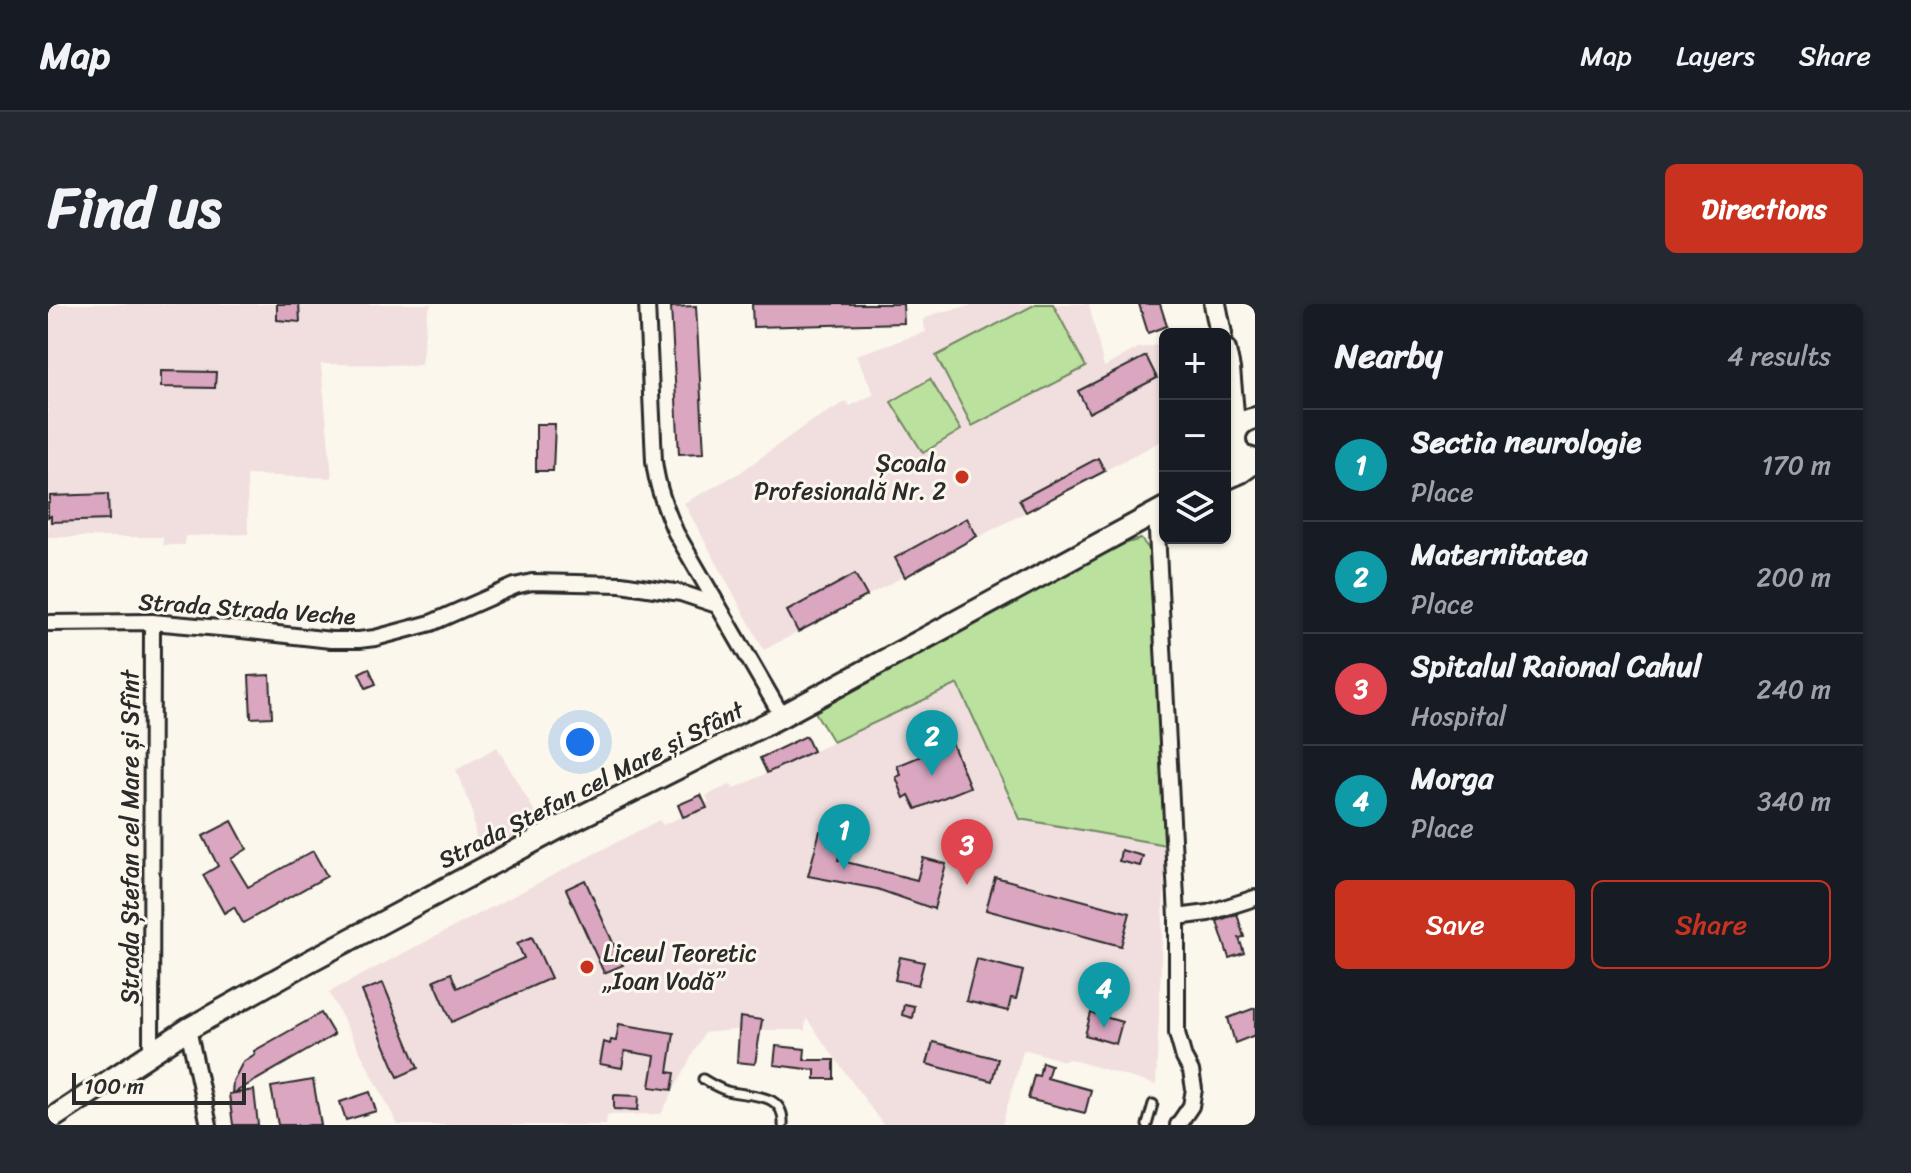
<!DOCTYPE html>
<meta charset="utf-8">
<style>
body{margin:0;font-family:Sriracha,sans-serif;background:#242831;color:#f1f3f6}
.controls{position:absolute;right:24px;top:24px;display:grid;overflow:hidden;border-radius:12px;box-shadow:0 2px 6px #0004}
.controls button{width:72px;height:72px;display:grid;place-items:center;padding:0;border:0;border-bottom:2px solid #363941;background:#171b24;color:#f1f3f6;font:40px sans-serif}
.scale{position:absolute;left:24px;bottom:20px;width:174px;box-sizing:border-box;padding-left:8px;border:4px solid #2b2b2b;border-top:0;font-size:22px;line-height:28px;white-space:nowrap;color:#2b2b2b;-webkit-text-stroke:6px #fbf7ec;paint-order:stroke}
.you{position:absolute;left:532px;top:438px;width:28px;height:28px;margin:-20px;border:6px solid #fff;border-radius:50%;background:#1a73e8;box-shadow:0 0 0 12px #1a73e833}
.badge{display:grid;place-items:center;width:52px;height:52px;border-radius:50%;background:#c8321e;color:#fff;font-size:26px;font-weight:700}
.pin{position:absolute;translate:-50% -66px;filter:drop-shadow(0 2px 4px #0008)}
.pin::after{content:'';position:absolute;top:42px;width:28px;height:24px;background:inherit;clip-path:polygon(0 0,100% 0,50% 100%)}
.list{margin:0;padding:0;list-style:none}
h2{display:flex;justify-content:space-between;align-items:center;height:104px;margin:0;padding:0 32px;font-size:34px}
h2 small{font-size:26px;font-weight:400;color:#9ea1a6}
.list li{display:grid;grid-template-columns:52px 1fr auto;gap:24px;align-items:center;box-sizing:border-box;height:112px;padding:0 32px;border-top:2px solid #363941}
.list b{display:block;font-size:30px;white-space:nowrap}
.list p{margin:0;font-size:26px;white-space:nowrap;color:#9ea1a6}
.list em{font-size:26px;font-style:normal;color:#9ea1a6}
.actions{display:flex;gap:16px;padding:24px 32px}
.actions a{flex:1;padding:18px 0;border:2px solid #c8321e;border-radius:12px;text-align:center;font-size:28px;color:#c8321e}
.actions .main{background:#c8321e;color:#fff}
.icon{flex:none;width:44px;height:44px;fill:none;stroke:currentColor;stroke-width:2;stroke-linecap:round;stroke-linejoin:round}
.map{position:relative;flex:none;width:1207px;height:821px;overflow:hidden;border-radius:12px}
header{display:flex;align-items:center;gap:48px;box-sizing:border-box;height:112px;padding:0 40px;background:#171b24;border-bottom:2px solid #363941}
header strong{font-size:38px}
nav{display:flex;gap:44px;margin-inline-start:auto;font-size:28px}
.intro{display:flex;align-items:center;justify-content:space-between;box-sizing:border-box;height:192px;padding:0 48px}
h1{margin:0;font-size:56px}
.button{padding:20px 36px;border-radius:12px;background:#c8321e;color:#fff;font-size:28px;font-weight:700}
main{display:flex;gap:48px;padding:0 48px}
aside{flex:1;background:#171b24;border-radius:12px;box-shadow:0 2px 6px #0004}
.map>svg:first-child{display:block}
.built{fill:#f1dfdf}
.green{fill:#bae19d;stroke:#728664;stroke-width:2}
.building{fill:#daa6c0;stroke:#2b2b2b;stroke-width:2}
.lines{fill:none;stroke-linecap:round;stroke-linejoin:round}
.lane-casing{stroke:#2b2b2b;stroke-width:13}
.street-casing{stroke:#2b2b2b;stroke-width:20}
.secondary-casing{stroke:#2b2b2b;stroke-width:26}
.lane{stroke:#fbf7ec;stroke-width:7}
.street{stroke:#fbf7ec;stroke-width:14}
.secondary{stroke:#fbf7ec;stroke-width:20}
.poi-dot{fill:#c8321e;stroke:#fbf7ec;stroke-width:3}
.labels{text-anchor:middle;stroke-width:6;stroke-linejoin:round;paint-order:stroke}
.poi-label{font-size:24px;fill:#2b2b2b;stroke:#fbf7ec;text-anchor:end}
.street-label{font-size:24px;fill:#2b2b2b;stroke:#fbf7ec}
</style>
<header>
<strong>Map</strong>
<nav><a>Map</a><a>Layers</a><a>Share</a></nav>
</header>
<div class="intro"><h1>Find us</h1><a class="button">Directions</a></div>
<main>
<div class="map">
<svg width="1207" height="821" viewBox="0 0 1207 821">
<rect width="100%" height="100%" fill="#fbf7ec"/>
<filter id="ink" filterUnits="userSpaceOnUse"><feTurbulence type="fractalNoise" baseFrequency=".0125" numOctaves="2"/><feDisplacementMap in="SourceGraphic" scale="16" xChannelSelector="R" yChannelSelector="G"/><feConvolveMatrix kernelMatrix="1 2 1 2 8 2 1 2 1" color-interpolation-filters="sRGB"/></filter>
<g filter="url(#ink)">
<g class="built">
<path d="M0 0H383L379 11 373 61 273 60 284 174 199 171 200 230 137 232V241H115V233H0Z"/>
<path d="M929 0H1041L1056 63 1090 44 1117 40V135L716 346 636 199 693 168 759 120 799 97 802 102 826 90 808 51 878 28 875 16 886 10Z"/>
<path d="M910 380 972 515 1118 541 1108 781 1021 755 1016 757 979 746 975 747 954 821H835L758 714 757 726H688L656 729 613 810 559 811 558 821H350L281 688 611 516 615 521 646 507 645 505 661 498 658 492 683 480 685 485Z"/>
<path d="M449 443 497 525 431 559 424 506 408 466Z"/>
</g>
<g class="green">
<path d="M988 0H1005L1038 63 924 122 888 52Z"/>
<path d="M882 75 913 126 875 149 843 98Z"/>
<path d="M1093 235 1101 245 1118 541 972 515 910 380 785 438 767 408 1069 242Z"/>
</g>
<g class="building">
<path d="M229 0H251L252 18 229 16Z"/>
<path d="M704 0H855L856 19 705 23Z"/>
<path d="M1091 0H1112L1119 22 1100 29Z"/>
<path d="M648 2 656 149 631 150 623 3Z"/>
<path d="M1098 52 1109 74 1041 109 1030 87Z"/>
<path d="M113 67 168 68 167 84 113 83Z"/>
<path d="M488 120H507L505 167H488Z"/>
<path d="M1050 154 1057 167 978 208 971 196Z"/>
<path d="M60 190 61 216 3 218V212L0 213V199H2V192Z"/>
<path d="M919 214 929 232 857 273 847 254Z"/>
<path d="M807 270 819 292 750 328 739 307Z"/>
<path d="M321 364 328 380 318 384 311 369Z"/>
<path d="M222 371 224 413 203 414 201 372Z"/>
<path d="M758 432 765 447 719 469 712 454Z"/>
<path d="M904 439 922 483 868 505 861 491 856 494 848 473 853 471 849 462Z"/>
<path d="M653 491 659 504 635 513 630 501Z"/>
<path d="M184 517 199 545 183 555 200 583 265 547 279 572 195 619 186 603 176 609 155 571 170 562 155 532Z"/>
<path d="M772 527 796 533 790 556 869 576 875 554 898 560 886 605 829 585 760 572Z"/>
<path d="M1073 546 1095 552 1092 562 1071 557Z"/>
<path d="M947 573 1082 609 1073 642 938 606Z"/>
<path d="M537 576 575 661 556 669 518 585Z"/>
<path d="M1189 610 1196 633 1191 634 1196 649 1181 654 1169 617Z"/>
<path d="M484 633 503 674 404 718 386 676 403 669 409 684 476 654 469 639Z"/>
<path d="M852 653 876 658 870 681 847 676Z"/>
<path d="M929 655 975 667 968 695 963 694 960 707 918 697Z"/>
<path d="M335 679 370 764 350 773 314 687Z"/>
<path d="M856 700 866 702 864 714 854 711Z"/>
<path d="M1207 704V731L1187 739 1180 714Z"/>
<path d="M273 709 286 731 184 790 185 777 195 758 207 750 206 747Z"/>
<path d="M1043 709 1074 718 1068 740 1037 731Z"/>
<path d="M692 713 714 716 707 760 689 758Z"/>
<path d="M571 720 626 729 620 768 627 769 624 786 602 783 607 752 577 747 574 764 552 760 556 738 562 740 563 736 568 737Z"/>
<path d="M885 738 950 755 944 777 879 760Z"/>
<path d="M728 742 757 745 756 756H786V775H767V766L726 761Z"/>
<path d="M994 758 1003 761 999 774 1043 786 1037 809 980 795 986 771 991 772Z"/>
<path d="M265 776 273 821H230L223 783Z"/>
<path d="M206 786 210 821H185L181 790Z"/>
<path d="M322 788 328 807 298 816 292 798Z"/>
<path d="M566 791 591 792 590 806 566 805Z"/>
</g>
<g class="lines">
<g class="lane-casing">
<g id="lane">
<path d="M655 775C663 780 670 784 679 787 701 793 737 787 735 821"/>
<path d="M1099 821 1105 800"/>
</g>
</g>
<g class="street-casing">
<g id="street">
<path d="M599 0 606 157C609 183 618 206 628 229L734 412"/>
<path d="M1108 208 1129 613V729L1136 754 1143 767 1146 785 1143 802 1130 821"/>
<path d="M0 319 104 318 194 326 283 336H311L327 334 383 319 467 282 484 278 573 280 633 289 669 301"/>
<path d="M1129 613 1160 609 1207 594"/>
<path d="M140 725 161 821"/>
<path d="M103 748 104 318"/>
</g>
</g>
<g class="secondary-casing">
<g id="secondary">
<path d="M1167 0 1173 30"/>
<path d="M1177 46 1181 65 1187 131 1177 160"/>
<path d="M1207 114C1187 118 1181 136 1194 152L1207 156"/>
<path d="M1177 175 1193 168 1207 158"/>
<path d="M0 817 140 725 260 658 526 516 734 412 1117 204"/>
</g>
</g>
<use href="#lane" class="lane"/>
<use href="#street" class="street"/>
<use href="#secondary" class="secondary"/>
</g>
</g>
<g class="poi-dot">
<circle cx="914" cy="173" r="8"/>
<circle cx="539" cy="663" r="8"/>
</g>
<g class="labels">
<g class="poi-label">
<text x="898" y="167">Școala<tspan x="898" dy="28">Profesională Nr. 2</tspan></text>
<text x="555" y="657" text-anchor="start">Liceul Teoretic<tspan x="555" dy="28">„Ioan Vodă”</tspan></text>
</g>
<g class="street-label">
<text transform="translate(199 305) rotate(4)" y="8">Strada Strada Veche</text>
<text transform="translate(543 481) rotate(-27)" y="8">Strada Ștefan cel Mare și Sfânt</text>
<text transform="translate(82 533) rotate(-90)" y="8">Strada Ștefan cel Mare și Sfînt</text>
</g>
</g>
</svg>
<div class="controls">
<button>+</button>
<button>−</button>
<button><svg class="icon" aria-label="layers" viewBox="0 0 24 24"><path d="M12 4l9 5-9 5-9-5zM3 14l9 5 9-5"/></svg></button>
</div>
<div class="scale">100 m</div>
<div class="you"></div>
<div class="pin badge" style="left:796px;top:566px;background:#0f9aa8">1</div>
<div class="pin badge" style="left:884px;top:472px;background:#0f9aa8">2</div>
<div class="pin badge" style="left:919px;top:581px;background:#e0444e">3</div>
<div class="pin badge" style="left:1056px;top:724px;background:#0f9aa8">4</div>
</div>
<aside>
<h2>Nearby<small>4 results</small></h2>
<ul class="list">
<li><span class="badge" style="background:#0f9aa8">1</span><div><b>Sectia neurologie</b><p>Place</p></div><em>170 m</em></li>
<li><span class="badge" style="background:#0f9aa8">2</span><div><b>Maternitatea</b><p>Place</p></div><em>200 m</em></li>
<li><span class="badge" style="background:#e0444e">3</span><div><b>Spitalul Raional Cahul</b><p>Hospital</p></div><em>240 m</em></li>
<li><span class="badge" style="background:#0f9aa8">4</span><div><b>Morga</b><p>Place</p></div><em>340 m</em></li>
</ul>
<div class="actions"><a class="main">Save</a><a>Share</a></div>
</aside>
</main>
